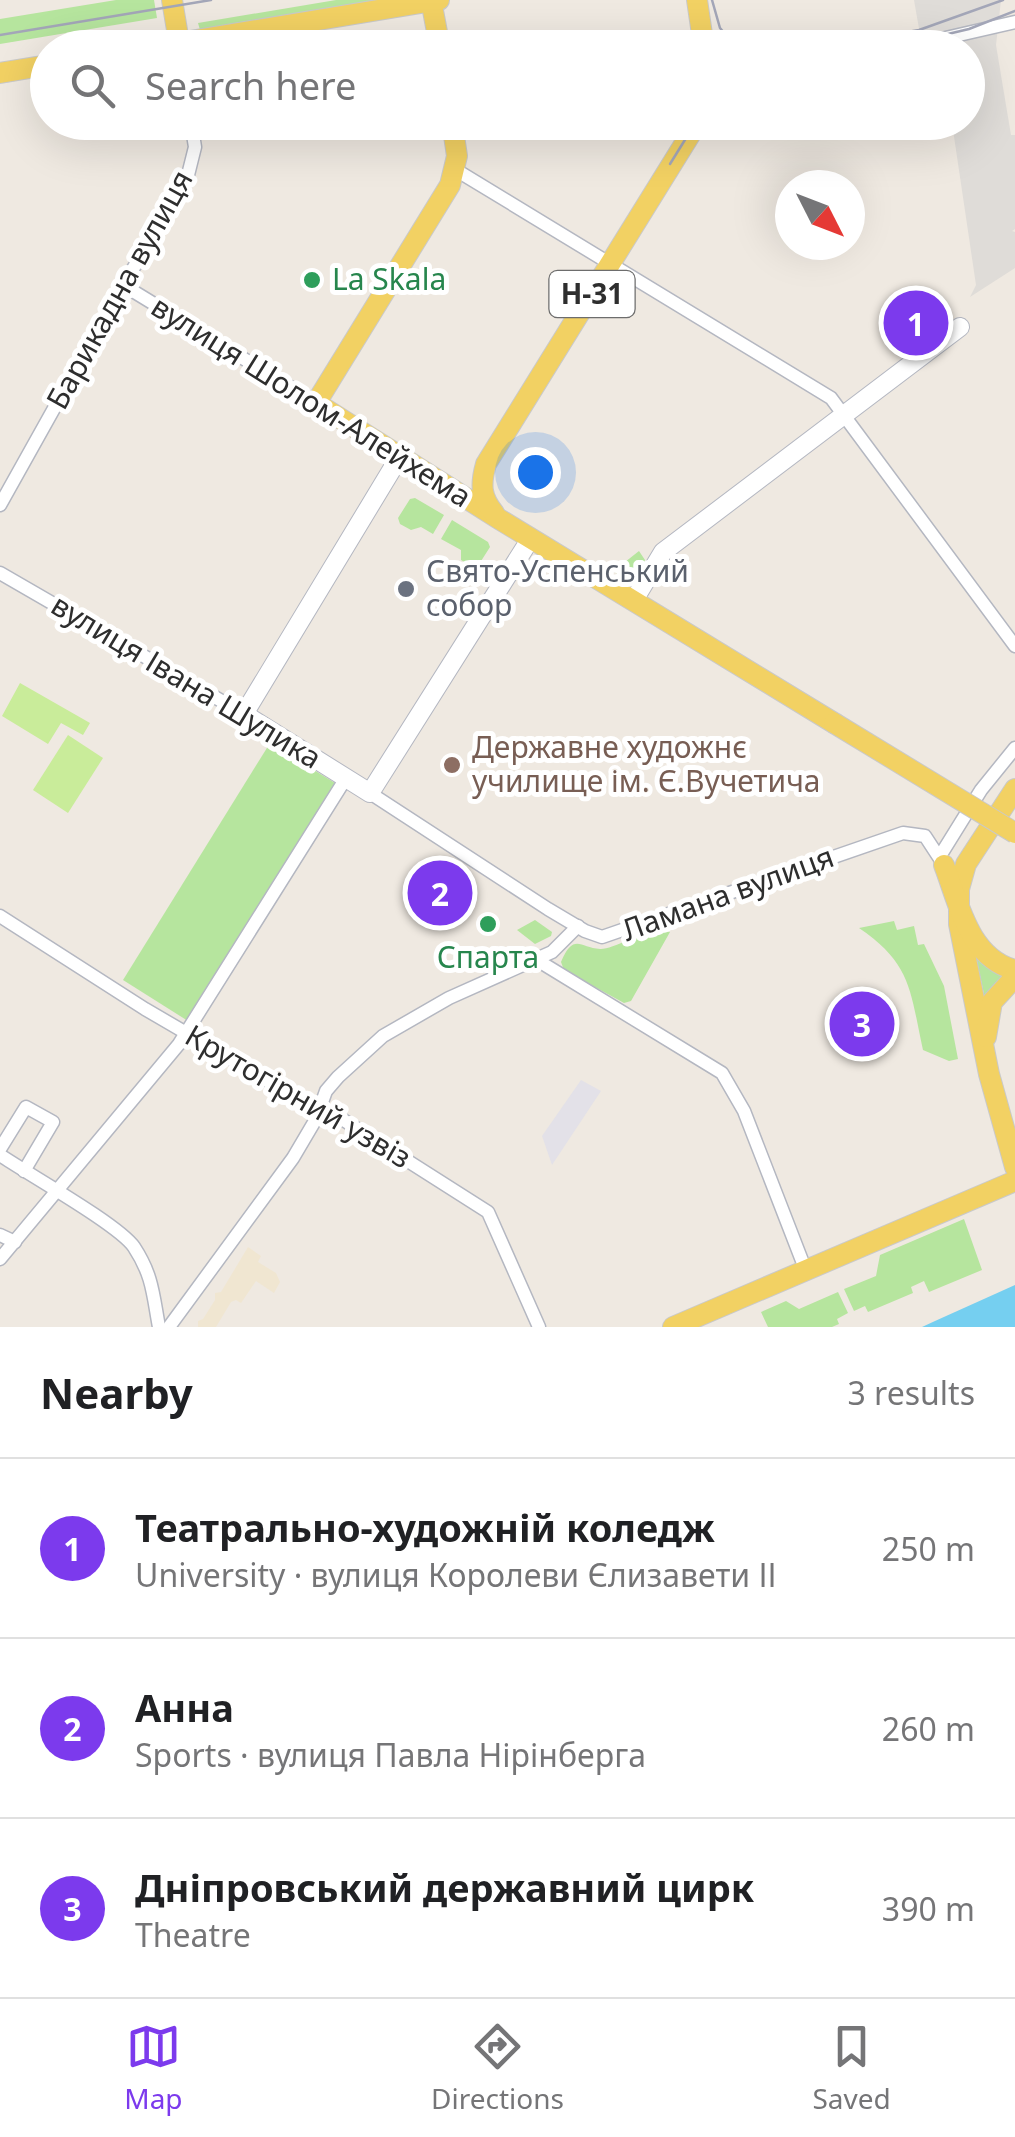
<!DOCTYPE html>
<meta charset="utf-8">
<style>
body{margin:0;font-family:"Noto Sans",sans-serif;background:#f6f6f6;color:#202124}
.compass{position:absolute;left:775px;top:170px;width:90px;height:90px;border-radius:50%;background:#fff;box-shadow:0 10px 40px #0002;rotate:132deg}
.you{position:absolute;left:535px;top:472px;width:35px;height:35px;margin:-25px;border:8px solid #fff;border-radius:50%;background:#1a73e8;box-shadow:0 0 0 15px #1a73e833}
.badge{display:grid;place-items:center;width:65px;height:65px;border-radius:50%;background:#7c3aed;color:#fff;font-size:32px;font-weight:700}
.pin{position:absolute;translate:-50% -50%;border:5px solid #fff;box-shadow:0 2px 10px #0006}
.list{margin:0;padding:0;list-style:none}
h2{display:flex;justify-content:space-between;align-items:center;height:130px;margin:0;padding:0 40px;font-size:42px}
h2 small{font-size:32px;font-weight:400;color:#757577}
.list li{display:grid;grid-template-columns:65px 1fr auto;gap:30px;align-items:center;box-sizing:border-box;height:180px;padding:0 40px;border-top:2px solid #e0e0e0}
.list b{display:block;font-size:38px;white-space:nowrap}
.list p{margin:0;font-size:32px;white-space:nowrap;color:#757577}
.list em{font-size:32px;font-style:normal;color:#757577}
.icon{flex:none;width:55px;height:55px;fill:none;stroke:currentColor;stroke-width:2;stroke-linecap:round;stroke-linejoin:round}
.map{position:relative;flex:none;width:1015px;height:1327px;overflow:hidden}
.search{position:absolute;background:#fff;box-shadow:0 10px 40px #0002;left:30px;right:30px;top:30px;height:110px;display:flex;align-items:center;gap:25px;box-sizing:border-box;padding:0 35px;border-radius:55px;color:#757577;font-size:38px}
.sheet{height:670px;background:#fff}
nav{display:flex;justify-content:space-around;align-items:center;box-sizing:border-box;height:140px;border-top:2px solid #e0e0e0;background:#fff;font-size:28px;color:#757577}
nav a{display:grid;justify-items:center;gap:5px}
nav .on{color:#7c3aed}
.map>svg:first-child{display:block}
.industrial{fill:#e3e1e8}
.education{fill:#f0e6d1}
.green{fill:#b6e59e}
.pitch{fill:#c9ec9a}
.plaza{fill:#dfdcd8}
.water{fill:#75cff0}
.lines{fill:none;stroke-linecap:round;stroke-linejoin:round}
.street-casing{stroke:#b4b7c1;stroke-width:15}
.secondary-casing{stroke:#b4b7c1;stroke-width:20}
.primary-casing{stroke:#c9c9c9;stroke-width:22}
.street{stroke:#fff;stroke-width:12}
.secondary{stroke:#fff;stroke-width:18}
.primary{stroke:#f2d163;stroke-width:20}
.tram{stroke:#a3a6b8;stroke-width:2.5}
.primary-bridge-casing{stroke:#c9c9c9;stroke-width:22;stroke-linecap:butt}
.primary-bridge{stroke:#f2d163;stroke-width:20}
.leisure-dot{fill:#2e9e5b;stroke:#fff;stroke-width:4}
.worship-dot{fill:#6b7280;stroke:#fff;stroke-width:4}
.education-dot{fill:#8d6e63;stroke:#fff;stroke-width:4}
.labels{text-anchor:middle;stroke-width:10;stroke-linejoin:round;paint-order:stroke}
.shield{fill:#fff;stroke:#6d6d6d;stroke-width:2.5}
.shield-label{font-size:28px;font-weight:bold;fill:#2e2e2e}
.leisure-label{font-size:30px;fill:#27864d;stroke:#fff;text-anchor:start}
.street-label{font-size:30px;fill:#2e2e2e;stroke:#fff}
.worship-label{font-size:30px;fill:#5b616d;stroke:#fff;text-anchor:start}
.education-label{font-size:30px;fill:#785e54;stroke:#fff;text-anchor:start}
</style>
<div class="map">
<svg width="1015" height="1327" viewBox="0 0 1015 1327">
<rect width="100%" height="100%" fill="#efe9e1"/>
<path class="industrial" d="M581 1080 601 1091 552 1165 542 1136Z"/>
<path class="education" d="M248 1247 261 1256 258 1262 276 1273 280 1282 274 1293 256 1281 241 1303 236 1300 231 1302 216 1327H198V1321L203 1319 215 1300V1293L221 1292Z"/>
<g class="green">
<path d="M116 0H154L157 18 0 44V19Z"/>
<path d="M336 0H378L200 30 198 23Z"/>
<path d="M159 31 160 38 104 47 60 48Z"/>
<path d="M415 498 444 515 433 534 421 527 411 530 400 524 398 518 410 499Z"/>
<path d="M452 520 488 542 490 547 476 569 461 560V550L441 539Z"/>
<path d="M639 551 645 560 634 584 605 566H620Z"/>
<path d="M270 743 335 783 188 1021 123 980Z"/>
<path d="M535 920 552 932 551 936 535 944 517 930Z"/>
<path d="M894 921 897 930 914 926 918 945 924 944 944 986 958 1059 949 1061 923 1050C910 991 912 964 859 928Z"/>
<path d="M654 928 670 932 631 1001 624 1003 564 970 561 962C574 932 580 948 600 949 611 950 643 932 654 928Z"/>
<path d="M976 957 984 964 1013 975 987 1008Z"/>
<path d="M964 1219 982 1270 929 1292 924 1281 911 1287 913 1293 868 1312 865 1306 854 1311 844 1289 876 1276 880 1255Z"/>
<path d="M838 1292 848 1313 837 1319 839 1324 832 1327H768L761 1312 786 1301 799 1309Z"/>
</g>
<g class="pitch">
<path d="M20 683 90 723 83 735 61 723 48 744 2 716Z"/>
<path d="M68 735 103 758 68 813 33 790Z"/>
</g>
<path class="plaza" d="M914 0H1001L996 45 1011 135H1015V229L1012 231 1015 232V268L970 297 976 285 952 123 968 122V48L929 47 921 40Z"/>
<path class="water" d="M1015 1285V1327H922L935 1321Z"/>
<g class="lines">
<g class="street-casing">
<g id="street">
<path d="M902 48 1015 22"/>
<path d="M456 170 831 398 1015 646"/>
<path d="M123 285 316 403"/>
<path d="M0 505 123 285 186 183 195 147 191 122"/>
<path d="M0 573 244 714"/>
<path d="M370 793 548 909 585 931 602 937 903 833 925 836 944 865"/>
<path d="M940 856 981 790 1015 748"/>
<path d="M0 916 145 1009 296 1097 334 1114 488 1212 539 1327"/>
<path d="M537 960 722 1073 744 1111 806 1271"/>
<path d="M0 1149 26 1107 53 1122 24 1171"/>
<path d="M0 1155C28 1174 119 1225 134 1247 153 1276 153 1295 159 1327"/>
<path d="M0 1235 15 1242"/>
<path d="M0 1259 179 1044 346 778"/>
<path d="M169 1327 293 1158 316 1119 326 1091 338 1077 383 1036 449 998 552 952 578 926"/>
</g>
</g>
<g class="secondary-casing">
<g id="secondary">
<path d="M400 456 244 714 370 793 531 538"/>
<path d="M634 600 663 552 960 327"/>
</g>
</g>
<g class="primary-casing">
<g id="primary">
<path d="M172 0 179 42"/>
<path d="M431 0 440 48"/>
<path d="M697 0 704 48"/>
<path d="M148 48 439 0"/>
<path d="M0 73 48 65"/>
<path d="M452 122 457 156 450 185 316 403 499 519 834 723"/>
<path d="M494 513C481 497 480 485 486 464L698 122"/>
<path d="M1015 789 966 864 959 889V924L989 1074 1015 1167"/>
<path d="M944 865C959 904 969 958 1015 970"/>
<path d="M986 1037 992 1002 1015 977"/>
<path d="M673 1327 1015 1181"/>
</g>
</g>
<use href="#street" class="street"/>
<use href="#secondary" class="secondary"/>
<use href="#primary" class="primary"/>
<g class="tram">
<path d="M712 0 720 28 737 48"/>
<path d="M0 35 211 0"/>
<path d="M931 38 969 29 1015 11"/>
<path d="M814 48 919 30 1003 0"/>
<path d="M670 164 696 122"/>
</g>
<g class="primary-bridge-casing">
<path id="primary-bridge" d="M834 723 1015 833"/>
</g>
<use href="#primary-bridge" class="primary-bridge"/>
</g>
<g class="leisure-dot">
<circle cx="312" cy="280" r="10"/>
<circle cx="488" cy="924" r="10"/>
</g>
<circle class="worship-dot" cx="406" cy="589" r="10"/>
<circle class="education-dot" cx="452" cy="765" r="10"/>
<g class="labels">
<rect class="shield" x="549.5" y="271" width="85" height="46" rx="8"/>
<g class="shield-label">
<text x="592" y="304">Н-31</text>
</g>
<g class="leisure-label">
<text x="332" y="290">La Skala</text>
<text x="488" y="968" text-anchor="middle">Спарта</text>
</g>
<g class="street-label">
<text transform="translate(120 290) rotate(-61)" y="10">Барикадна вулиця</text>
<text transform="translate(311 402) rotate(32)" y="10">вулиця Шолом-Алейхема</text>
<text transform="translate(186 682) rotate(31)" y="10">вулиця Івана Шулика</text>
<text transform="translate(728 894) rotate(-20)" y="10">Ламана вулиця</text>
<text transform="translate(298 1097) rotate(30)" y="10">Крутогірний узвіз</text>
</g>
<g class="worship-label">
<text x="426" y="582">Свято-Успенський<tspan x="426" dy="34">собор</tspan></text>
</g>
<g class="education-label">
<text x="472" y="758">Державне художнє<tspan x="472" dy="34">училище ім. Є.Вучетича</tspan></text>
</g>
</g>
</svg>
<svg class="compass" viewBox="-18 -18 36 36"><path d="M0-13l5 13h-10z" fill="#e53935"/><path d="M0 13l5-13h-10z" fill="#757577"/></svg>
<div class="you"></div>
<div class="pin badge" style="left:916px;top:323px">1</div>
<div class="pin badge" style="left:440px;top:893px">2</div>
<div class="pin badge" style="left:862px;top:1024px">3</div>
<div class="search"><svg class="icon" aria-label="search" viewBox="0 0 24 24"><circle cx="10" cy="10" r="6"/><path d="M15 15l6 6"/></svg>Search here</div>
</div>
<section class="sheet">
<h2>Nearby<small>3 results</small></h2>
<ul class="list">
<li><span class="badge">1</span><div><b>Театрально-художній коледж</b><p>University · вулиця Королеви Єлизавети ІІ</p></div><em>250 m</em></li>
<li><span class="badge">2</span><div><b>Анна</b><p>Sports · вулиця Павла Нірінберга</p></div><em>260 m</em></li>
<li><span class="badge">3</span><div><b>Дніпровський державний цирк</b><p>Theatre</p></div><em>390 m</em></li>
</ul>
</section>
<nav>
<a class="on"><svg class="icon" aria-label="map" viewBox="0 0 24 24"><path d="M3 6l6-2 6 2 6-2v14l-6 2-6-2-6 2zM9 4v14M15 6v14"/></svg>Map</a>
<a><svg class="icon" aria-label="directions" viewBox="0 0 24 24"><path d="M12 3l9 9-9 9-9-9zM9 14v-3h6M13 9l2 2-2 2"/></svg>Directions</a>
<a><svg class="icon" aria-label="saved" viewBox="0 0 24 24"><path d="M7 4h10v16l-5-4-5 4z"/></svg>Saved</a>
</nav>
